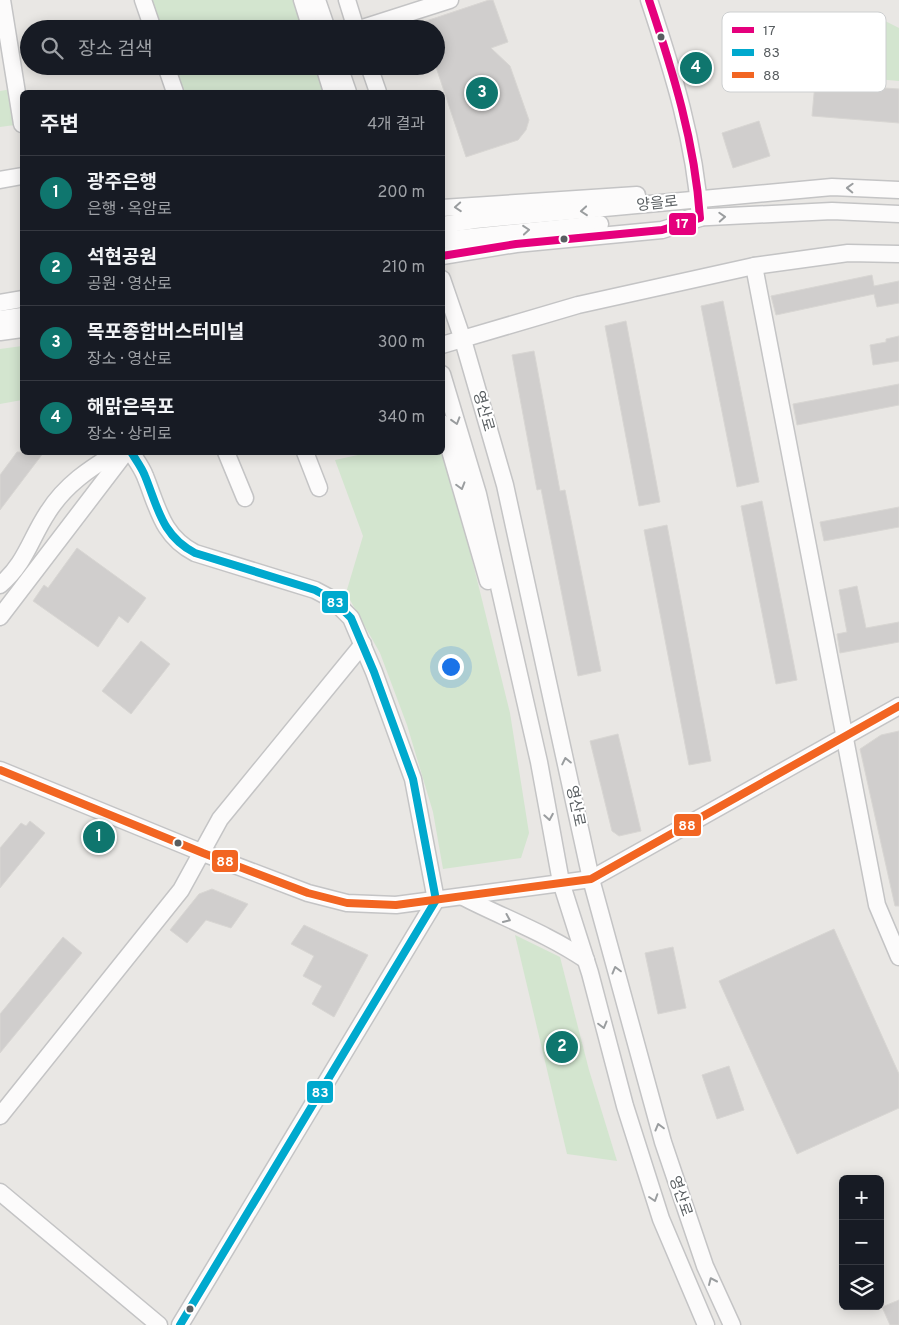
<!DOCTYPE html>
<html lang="ko">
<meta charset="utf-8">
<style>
body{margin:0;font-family:Overpass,"Noto Sans KR",sans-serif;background:#242831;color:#f1f3f6}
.controls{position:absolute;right:15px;bottom:15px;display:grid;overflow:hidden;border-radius:8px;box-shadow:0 2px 12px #0003}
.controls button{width:45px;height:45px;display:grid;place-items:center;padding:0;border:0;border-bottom:1px solid #363941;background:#171b24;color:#f1f3f6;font:25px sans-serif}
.you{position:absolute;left:450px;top:666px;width:18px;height:18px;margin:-12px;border:4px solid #fff;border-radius:50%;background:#1a73e8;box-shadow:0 0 0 8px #1a73e833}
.badge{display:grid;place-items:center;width:32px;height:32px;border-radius:50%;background:#0f766e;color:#fff;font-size:16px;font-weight:700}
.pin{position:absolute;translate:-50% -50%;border:2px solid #fff;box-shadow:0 1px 5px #0006}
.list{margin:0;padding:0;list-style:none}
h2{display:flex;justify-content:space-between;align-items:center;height:65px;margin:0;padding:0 20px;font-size:21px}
h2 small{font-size:16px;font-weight:400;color:#9ea1a6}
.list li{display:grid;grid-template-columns:32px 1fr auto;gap:15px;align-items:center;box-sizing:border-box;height:75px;padding:0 20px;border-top:1px solid #363941}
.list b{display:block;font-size:19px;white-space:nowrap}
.list p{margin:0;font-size:16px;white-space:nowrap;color:#9ea1a6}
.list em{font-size:16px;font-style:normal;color:#9ea1a6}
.icon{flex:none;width:28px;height:28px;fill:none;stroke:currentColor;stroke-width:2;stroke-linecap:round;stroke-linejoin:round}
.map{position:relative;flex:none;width:899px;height:1325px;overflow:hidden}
.search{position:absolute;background:#171b24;box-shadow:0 2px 12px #0003;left:20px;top:20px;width:425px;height:55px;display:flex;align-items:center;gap:12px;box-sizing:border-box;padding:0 18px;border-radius:28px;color:#9ea1a6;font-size:19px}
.panel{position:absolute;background:#171b24;box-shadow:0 2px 12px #0003;left:20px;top:90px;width:425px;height:365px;border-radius:8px}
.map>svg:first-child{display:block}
.green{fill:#d3e5cf}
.building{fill:#d0cecd;stroke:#d8d6d3}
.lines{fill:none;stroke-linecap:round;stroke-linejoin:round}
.minor-casing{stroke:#c4c4c5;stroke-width:19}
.minor{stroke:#fcfbfb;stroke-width:16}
.bus-1-casing{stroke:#fff;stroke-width:11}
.bus-2-casing{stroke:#fff;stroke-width:11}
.bus-3-casing{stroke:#fff;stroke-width:11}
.bus-1{stroke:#e5007d;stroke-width:8}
.bus-2{stroke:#00a9ce;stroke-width:8}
.bus-3{stroke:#f26522;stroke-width:8}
.oneway{stroke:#9a9d9f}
.bus-dot{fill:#595e61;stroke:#fff;stroke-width:2}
.labels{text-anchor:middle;stroke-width:4;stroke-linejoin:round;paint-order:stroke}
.street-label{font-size:15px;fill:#595e61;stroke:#fff}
.key{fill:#fff;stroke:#cdcfd0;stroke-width:1}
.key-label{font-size:14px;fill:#595e61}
.line-badge{stroke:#fff;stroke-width:2}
.badge-label{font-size:14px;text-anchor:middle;font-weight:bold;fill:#fff}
</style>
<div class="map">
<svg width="899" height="1325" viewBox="0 0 899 1325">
<rect width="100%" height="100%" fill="#e9e7e4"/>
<g class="green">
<path d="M151 0H296L305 29H161Z"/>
<path d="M871 14 899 28V81L771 70 768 58Z"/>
<path d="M174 66H317L325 92H182Z"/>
<path d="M17 88 22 124 0 127V91Z"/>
<path d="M22 346V400L0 404V349Z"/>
<path d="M443 442 510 713 529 833 521 858 443 869 433 812 407 725 380 653 346 593 363 536 335 460 367 453 442 452Z"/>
<path d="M515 935 560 957 589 1070 617 1161 567 1154Z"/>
</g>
<g class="building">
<path d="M489 0H493L508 42 491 48 510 66 529 120 526 130 518 140 466 157 436 67V29H409L408 27Z"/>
<path d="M815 83 899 89V123L812 116Z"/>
<path d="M759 121 770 156 733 168 722 133Z"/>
<path d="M872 275 874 286 899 281V303L877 307 874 294 776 315 771 296Z"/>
<path d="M723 301 759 482 737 487 701 306Z"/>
<path d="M626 321 660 502 639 506 605 326Z"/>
<path d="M899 336V361L873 365 870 345 886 342V339Z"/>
<path d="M534 351 560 491 565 490 601 671 578 676 541 489 537 490 512 355Z"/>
<path d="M899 384V405L797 425 793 404Z"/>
<path d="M17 452H44L0 510V475Z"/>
<path d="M762 501 797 680 776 684 741 506Z"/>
<path d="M899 507V527L824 541 820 522Z"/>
<path d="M667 525 711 761 689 765 644 530Z"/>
<path d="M77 548 146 598 128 623 119 616 98 647 33 601 44 585 48 588Z"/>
<path d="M857 586 866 628 899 622V642L840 653 837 634 847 632 839 590Z"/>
<path d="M141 641 170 664 131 714 102 691Z"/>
<path d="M899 731V906H895L860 749 881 735Z"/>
<path d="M618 734 641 831 619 836 612 831 590 741Z"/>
<path d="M30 821 45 833 0 888V848L21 823 26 826Z"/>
<path d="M212 889 248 904 231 928 206 920 187 943 170 930 199 894Z"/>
<path d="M304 925 368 955 334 1017 312 1004 322 986 303 976 314 956 291 944Z"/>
<path d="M834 929 899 1074V1108L797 1154 719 981Z"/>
<path d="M63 937 82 953 0 1053V1014Z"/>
<path d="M673 947 686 1008 658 1014 645 953Z"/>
<path d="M729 1066 744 1110 717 1119 702 1075Z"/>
<path d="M899 1300V1325H890L882 1307Z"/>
</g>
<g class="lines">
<g class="minor-casing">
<g id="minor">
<path d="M2 0 22 124"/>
<path d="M143 0 153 29"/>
<path d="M302 0 311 29"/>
<path d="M317 0 327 29"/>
<path d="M347 0 356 29"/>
<path d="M359 29 450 0"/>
<path d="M166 66 175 92"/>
<path d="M324 66 332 92"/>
<path d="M339 66 348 92"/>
<path d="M369 66 378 92"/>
<path d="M0 180 22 176"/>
<path d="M442 208 637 195"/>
<path d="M689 218 832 211 899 214"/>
<path d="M442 225 475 220 832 187 899 190"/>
<path d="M442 240 600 224"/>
<path d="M442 256 516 244 662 230 700 218C695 142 673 72 649 0"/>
<path d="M754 266 877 905 899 957"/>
<path d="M442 279 463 340 505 485 591 879 663 1142 705 1266 732 1325"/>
<path d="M0 303 22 299"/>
<path d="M0 319 22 316"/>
<path d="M0 332 22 329"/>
<path d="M442 345 578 305 754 266 848 253 899 254"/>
<path d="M442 374 478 494 539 762 561 882 590 973 625 1106 661 1219 706 1325"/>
<path d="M442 423 488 581"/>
<path d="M131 452C136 460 142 468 145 476 158 508 162 536 195 553L315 590 332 599 351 618 374 672 413 779 436 900 180 1325"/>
<path d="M226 452 245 498"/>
<path d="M305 452 319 488"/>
<path d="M0 585C26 563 30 539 48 512 65 485 89 469 117 452"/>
<path d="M0 617 126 452"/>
<path d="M0 770 203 853 308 893 347 903 396 905 591 879 899 706"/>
<path d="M463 897C504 918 548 934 586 960"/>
<path d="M0 1116 181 890 220 819 363 644"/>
<path d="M0 1192 159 1325"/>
</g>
</g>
<use href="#minor" class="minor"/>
<g class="bus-1-casing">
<path id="bus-1" d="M442 256 516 244 662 230 700 218C695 142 673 72 649 0"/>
</g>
<g class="bus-2-casing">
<path id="bus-2" d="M131 452C136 460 142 468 145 476 158 508 162 536 195 553L315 590 332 599 351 618 374 672 413 779 436 900 180 1325"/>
</g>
<g class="bus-3-casing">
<path id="bus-3" d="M0 770 203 853 308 893 347 903 396 905 591 879 899 706"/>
</g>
<use href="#bus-1" class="bus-1"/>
<use href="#bus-2" class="bus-2"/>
<use href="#bus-3" class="bus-3"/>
</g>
<defs><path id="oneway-chevron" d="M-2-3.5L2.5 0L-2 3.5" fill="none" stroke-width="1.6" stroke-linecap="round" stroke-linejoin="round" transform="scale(1.25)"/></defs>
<g class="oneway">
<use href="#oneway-chevron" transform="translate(850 188) rotate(-178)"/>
<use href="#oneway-chevron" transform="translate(458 207) rotate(176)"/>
<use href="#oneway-chevron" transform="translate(584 211) rotate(175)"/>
<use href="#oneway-chevron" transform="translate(722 217) rotate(-3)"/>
<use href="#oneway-chevron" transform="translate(526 230) rotate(-5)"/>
<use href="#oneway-chevron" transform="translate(456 421) rotate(73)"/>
<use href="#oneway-chevron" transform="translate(461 486) rotate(74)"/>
<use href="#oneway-chevron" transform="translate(566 761) rotate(-102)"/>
<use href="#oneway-chevron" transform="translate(549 817) rotate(80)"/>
<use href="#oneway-chevron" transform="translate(507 919) rotate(24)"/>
<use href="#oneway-chevron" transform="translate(616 970) rotate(-105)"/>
<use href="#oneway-chevron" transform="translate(603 1025) rotate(75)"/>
<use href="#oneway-chevron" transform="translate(659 1127) rotate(-105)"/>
<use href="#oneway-chevron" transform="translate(654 1198) rotate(72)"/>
<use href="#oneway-chevron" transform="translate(712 1281) rotate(-114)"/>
</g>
<g class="bus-dot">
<circle cx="661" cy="37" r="4.5"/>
<circle cx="564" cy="239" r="4.5"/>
<circle cx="178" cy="843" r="4.5"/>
<circle cx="190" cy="1309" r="4.5"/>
</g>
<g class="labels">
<g class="street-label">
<text transform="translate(657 203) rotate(-6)" y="5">양을로</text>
<text transform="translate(484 411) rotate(74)" y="5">영산로</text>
<text transform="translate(576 806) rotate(78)" y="5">영산로</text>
<text transform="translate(681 1196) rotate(71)" y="5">영산로</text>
</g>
</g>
<rect x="722" y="12" width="164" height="80" rx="8" class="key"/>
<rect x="732" y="27" width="22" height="6" fill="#e5007d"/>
<rect x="732" y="49" width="22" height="7" fill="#00a9ce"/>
<rect x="732" y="72" width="22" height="6" fill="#f26522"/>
<g class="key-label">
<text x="763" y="35">17</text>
<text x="763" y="57">83</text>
<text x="763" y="80">88</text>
</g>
<g class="line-badge">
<rect x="668" y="212" width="29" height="24" rx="5" fill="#e5007d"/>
<rect x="321" y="590" width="28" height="24" rx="5" fill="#00a9ce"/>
<rect x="673" y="813" width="29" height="24" rx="5" fill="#f26522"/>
<rect x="211" y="849" width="28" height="24" rx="5" fill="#f26522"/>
<rect x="306" y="1080" width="28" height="24" rx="5" fill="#00a9ce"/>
</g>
<g class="badge-label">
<text x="682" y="228">17</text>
<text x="335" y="607">83</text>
<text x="687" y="830">88</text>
<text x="225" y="866">88</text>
<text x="320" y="1097">83</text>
</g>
</svg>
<div class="controls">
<button>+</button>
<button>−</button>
<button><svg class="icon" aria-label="layers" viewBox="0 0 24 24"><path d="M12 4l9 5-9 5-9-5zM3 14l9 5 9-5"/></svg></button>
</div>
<div class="you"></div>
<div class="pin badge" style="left:99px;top:837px">1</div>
<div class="pin badge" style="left:562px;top:1047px">2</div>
<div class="pin badge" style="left:482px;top:93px">3</div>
<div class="pin badge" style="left:696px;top:68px">4</div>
<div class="search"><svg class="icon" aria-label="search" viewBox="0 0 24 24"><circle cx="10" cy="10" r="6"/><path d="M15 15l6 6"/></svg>장소 검색</div>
<section class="panel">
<h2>주변<small>4개 결과</small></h2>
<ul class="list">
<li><span class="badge">1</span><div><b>광주은행</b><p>은행 · 옥암로</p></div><em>200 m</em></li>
<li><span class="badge">2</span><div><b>석현공원</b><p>공원 · 영산로</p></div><em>210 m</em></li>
<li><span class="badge">3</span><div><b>목포종합버스터미널</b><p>장소 · 영산로</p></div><em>300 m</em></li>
<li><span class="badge">4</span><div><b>해맑은목포</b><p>장소 · 상리로</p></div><em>340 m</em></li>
</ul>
</section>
</div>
